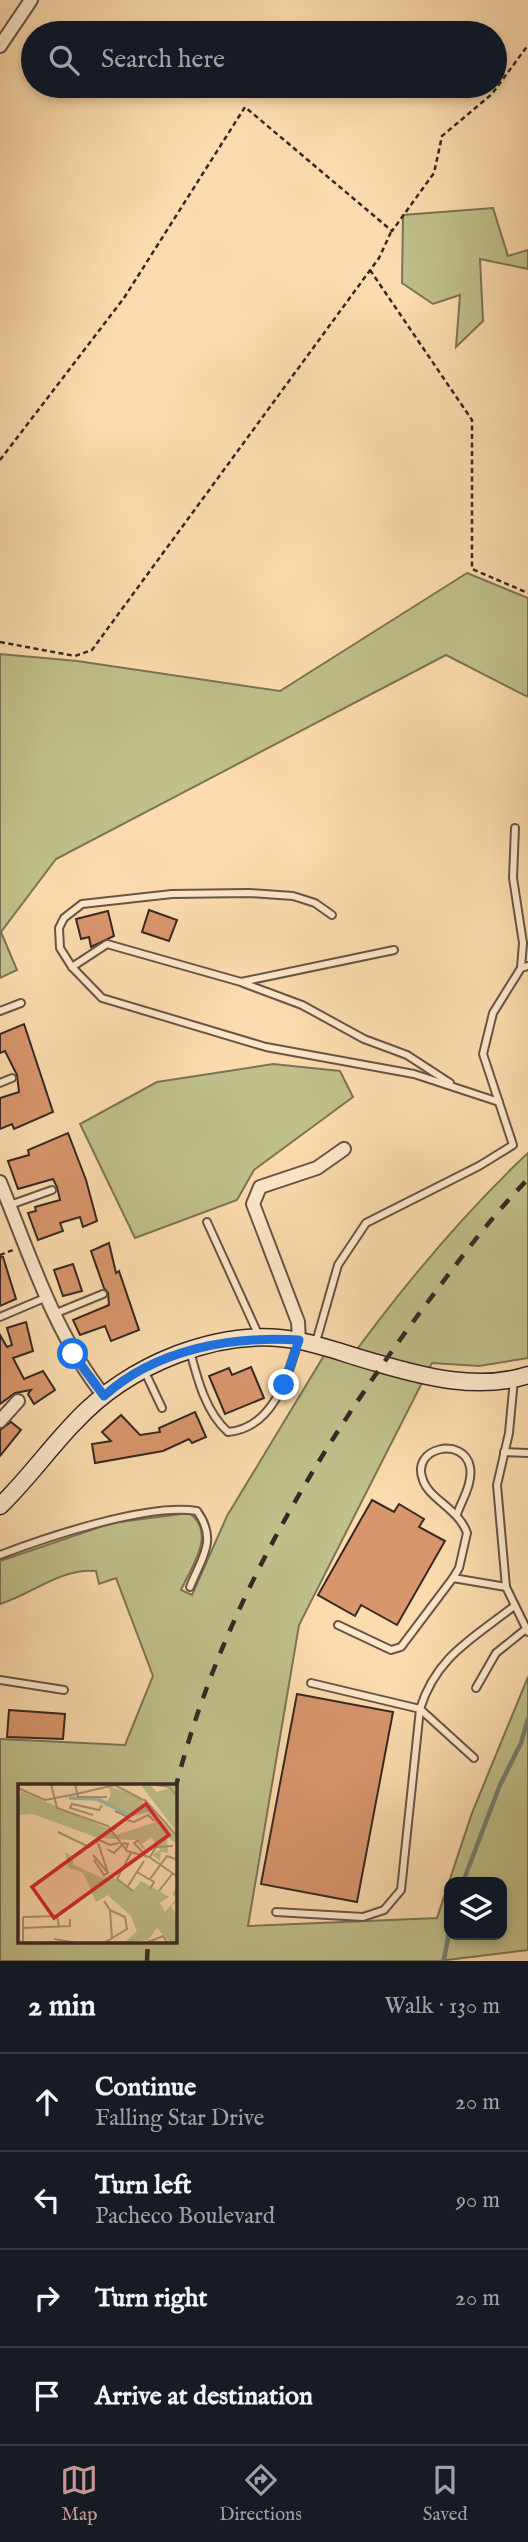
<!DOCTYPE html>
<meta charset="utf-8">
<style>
body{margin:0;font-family:"IM FELL English",serif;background:#242831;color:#f1f3f6}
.controls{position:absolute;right:21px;bottom:21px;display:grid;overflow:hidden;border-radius:14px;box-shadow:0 4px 10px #0003}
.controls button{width:63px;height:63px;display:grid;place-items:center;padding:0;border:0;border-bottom:2px solid #363941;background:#171b24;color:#f1f3f6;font:35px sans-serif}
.stop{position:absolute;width:21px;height:21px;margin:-16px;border:5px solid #1a73e8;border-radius:50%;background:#fff}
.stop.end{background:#1a73e8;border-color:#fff;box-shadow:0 2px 7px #0008}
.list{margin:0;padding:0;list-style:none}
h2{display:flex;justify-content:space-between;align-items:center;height:91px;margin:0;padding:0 28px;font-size:30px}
h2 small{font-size:23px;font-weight:400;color:#9ea1a6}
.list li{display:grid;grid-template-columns:46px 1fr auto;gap:21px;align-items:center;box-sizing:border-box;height:98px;padding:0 28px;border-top:2px solid #363941}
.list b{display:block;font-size:26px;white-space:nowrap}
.list p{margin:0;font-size:23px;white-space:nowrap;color:#9ea1a6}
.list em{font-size:23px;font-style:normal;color:#9ea1a6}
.icon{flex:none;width:38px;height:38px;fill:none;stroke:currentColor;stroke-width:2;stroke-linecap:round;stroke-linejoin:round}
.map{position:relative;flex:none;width:528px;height:1961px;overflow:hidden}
.search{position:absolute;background:#171b24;box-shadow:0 4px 10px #0003;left:21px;right:21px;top:21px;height:77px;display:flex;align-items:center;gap:18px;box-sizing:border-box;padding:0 24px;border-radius:38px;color:#9ea1a6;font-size:26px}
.sheet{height:483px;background:#171b24}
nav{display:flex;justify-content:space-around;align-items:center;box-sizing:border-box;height:98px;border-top:2px solid #363941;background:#171b24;font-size:19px;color:#9ea1a6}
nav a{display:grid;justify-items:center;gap:4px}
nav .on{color:#c59692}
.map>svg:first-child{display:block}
.green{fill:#c0c08a;stroke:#7b7456;stroke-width:2;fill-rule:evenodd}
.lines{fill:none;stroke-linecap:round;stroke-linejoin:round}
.stream{stroke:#768170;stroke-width:4.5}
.building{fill:#d9966d;stroke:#362821;stroke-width:2}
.service-casing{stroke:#685544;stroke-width:10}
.minor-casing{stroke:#685544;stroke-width:16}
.secondary-casing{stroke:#362821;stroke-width:19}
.path{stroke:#362821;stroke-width:2.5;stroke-dasharray:5 3.5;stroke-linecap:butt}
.service{stroke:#fde8ca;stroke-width:6}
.minor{stroke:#fde8ca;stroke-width:12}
.secondary{stroke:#fde8ca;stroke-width:16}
.rail{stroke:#362821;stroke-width:4.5;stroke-dasharray:12 12;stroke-linecap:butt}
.route{stroke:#1a73e8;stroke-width:9}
.inset-river{fill:none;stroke:#a0bca4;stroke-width:3.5}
.inset-road{fill:none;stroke:#ad9476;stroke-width:2}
.view{fill:#d62828;fill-opacity:0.15;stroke:#d62828;stroke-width:3.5}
.inset-edge{fill:none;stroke:#362821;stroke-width:3.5}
</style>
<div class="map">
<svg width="528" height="1961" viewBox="0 0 528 1961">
<rect width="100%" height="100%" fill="#fcdcae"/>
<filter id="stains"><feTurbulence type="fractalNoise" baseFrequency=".00286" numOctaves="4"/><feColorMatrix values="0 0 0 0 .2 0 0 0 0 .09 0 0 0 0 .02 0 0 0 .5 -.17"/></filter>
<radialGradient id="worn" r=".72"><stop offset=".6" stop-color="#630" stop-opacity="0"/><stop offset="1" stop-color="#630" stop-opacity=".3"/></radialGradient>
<g class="green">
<path d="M493 208 508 256 528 250V269L480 259 483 321 456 347 460 295 433 304 402 283 403 215Z"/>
<path d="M467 573 528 598V697L446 655 56 859 1 932 17 970 0 978V654L77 661 280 691Z"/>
<path d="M273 1064 340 1071 353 1097 254 1170 237 1200 135 1238 80 1124 157 1082Z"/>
<path d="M528 1153V1358L479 1366 432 1363 299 1625 248 1926 437 1918 472 1813 528 1677V1950L439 1961H0V1739L125 1745 153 1676 116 1578 99 1584 96 1571C60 1568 33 1594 0 1604V1561L112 1523 189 1513C217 1532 192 1566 181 1590L192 1595 227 1516 328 1349 352 1356C405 1284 463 1214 528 1153ZM19 1786H175V1942H19ZM449 1882H502V1935H449Z"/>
</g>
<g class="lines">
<g class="stream">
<path d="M463 1882 500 1785 521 1743 528 1719"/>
<path d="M444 1959 449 1933"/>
</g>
</g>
<g class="building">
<path d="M149 910 177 920 169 941 142 932Z"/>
<path d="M108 911 114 936 91 947 89 937 81 939 76 919Z"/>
<path d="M24 1024 53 1112 14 1129 12 1124 0 1129V1098L19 1092 17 1075 5 1051 0 1053V1034Z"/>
<path d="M68 1133 86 1180 97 1221 83 1227 80 1217 60 1223 63 1231 38 1240 28 1213 36 1211 35 1207 60 1200 57 1187 53 1179 18 1189 8 1161 29 1155 28 1150Z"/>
<path d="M109 1243 116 1273 119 1271 139 1330 111 1341 105 1326 80 1335 73 1320 109 1305 108 1293 104 1288 91 1251Z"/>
<path d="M0 1257H3L16 1299 0 1306Z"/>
<path d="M73 1264 82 1291 63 1296 54 1270Z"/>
<path d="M26 1322 33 1351 13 1358 24 1379 43 1371 55 1390 34 1404 28 1394 31 1390 15 1393 0 1404V1335L7 1347 12 1345 7 1328Z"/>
<path d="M251 1367 264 1398 225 1414 209 1376 229 1368 232 1375Z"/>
<path d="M195 1412 206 1437 192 1443 189 1439 163 1451 95 1463 92 1444 111 1441 102 1432 121 1415 140 1435 160 1432 159 1428Z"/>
<path d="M11 1422 21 1430 0 1456V1430Z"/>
<path d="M372 1500 394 1512 399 1504 424 1519 419 1527 445 1541 397 1625 361 1605 355 1616 318 1595Z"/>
<path d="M297 1694 393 1712 357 1902 261 1884Z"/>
<path d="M9 1710 65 1714 63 1739 7 1737Z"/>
</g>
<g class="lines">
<g class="service-casing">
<g id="service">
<path d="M515 828 513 878 523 943 521 968"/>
<path d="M394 950 241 982 107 944 72 967 102 998 266 1047 414 1074 499 1102"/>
<path d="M72 967 60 948 59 928 64 918 82 904 172 894 249 893 293 896 315 903 332 915"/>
<path d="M243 983 302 1005 364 1039 407 1055 450 1083"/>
<path d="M0 1011 21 1003"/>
<path d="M0 1083 12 1078"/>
<path d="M10 1205 52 1190"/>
<path d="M207 1222 259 1336"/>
<path d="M54 1314 103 1294"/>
<path d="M0 1317 47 1297"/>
<path d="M316 1342 338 1265 366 1223 479 1166 513 1145 483 1054 493 1013 521 968 528 966"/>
<path d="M190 1351C197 1378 206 1413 228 1432 273 1428 287 1378 298 1342"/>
<path d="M145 1372 162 1408"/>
<path d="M514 1379 509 1433 497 1485 506 1587 528 1632"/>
<path d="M504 1452 528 1453"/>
<path d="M0 1555C47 1537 148 1503 197 1511 218 1540 202 1557 190 1587"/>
<path d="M453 1578 459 1568 467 1533C459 1509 429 1499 423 1480 410 1447 464 1436 470 1467 473 1483 462 1500 457 1514"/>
<path d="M338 1625 391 1650 401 1647 453 1578 506 1587"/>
<path d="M0 1680 64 1690"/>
<path d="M311 1683 420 1709 474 1758"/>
<path d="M476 1688 496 1653 526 1629"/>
<path d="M276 1912 363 1917 384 1910 401 1890 420 1709C436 1657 472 1639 513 1607"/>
</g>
</g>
<g class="minor-casing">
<g id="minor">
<path d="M0 46 31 0"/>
<path d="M0 1182C30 1255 54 1333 104 1396"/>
<path d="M299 1340 298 1322 253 1204 260 1187 317 1168 344 1149"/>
<path d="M0 1421 18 1401"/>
</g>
</g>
<g class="secondary-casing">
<path id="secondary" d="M0 1506C27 1480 48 1450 74 1423 127 1365 221 1325 300 1341 326 1346 351 1356 377 1363 425 1377 479 1391 528 1375"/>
</g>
<g class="path">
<path d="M370 270 472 420V569L528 593"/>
<path d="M0 460 124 298 245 107 392 231 434 173 442 136 492 94 528 45"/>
<path d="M0 642 75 656 92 650 379 258 391 232"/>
<path d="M0 1255 13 1250"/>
</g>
<use href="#service" class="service"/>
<use href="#minor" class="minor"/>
<use href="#secondary" class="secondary"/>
<g class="rail">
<path d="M175 1790C219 1614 314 1456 421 1311 455 1266 488 1220 528 1179"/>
<path d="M147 1961 148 1942"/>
</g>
</g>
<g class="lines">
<path class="route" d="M73 1354 104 1396C156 1349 231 1336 299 1340L284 1385"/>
</g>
<g transform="translate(18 1784)">
<rect width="159" height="159" fill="#fcdcae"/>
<path d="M122 0H131L139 8 151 4 141 0H159V48ZM90 2 118 11 159 53V60L149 53 150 69 143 68 142 77 134 71 142 66 133 53 124 60 131 71 117 56 80 54 15 30 0 31 3 7 89 44 98 51 138 38 130 28 112 32 75 16 48 14 89 17 93 10ZM47 68 54 72 56 81 84 94 92 92 116 106 123 97 141 107 151 113 142 119 147 128 159 114 154 110 159 103V118L153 122 159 132V159H153L139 144 130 156 106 159 119 147 113 132 90 111 78 118 65 89 50 83Z" fill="#c0c08a"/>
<path class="inset-river" d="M51 14 80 15 111 31 131 26"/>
<path class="inset-road" d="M33 0 39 24 90 42 109 67 131 73 160 93M57 0 60 13H89M132 0 151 3 160 13M0 4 27 16 58 10M58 10 97 1 129 18M126 15 160 53M75 31 52 24 54 20 81 26 84 21M109 36 116 38 130 31 136 37M95 46 110 33 97 27M40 48 71 63 81 56 92 61 101 59M121 56 116 59 127 71M89 65 96 69 106 59 110 60 108 65M113 69 99 95 115 107M75 71 90 89 80 59M132 73 138 63 155 62M76 76 86 91 90 89M119 88 136 98 132 105M132 95 149 72 160 76M110 102 126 77M141 107 155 89M86 117 92 126 94 154M5 133 39 132 41 143M5 133V159M5 144 52 142V135M36 155 59 159M130 158 145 152 149 158 145 159M86 159 109 145 107 133 92 126"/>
<path class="view" d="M128 20 151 51 36 134 14 103Z"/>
<rect width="159" height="159" class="inset-edge"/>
</g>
<rect width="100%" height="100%" filter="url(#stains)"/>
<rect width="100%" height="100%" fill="url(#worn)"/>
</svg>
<div class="controls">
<button><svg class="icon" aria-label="layers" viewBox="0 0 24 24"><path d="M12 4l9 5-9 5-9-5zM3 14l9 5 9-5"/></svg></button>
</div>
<div class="stop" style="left:73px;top:1354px"></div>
<div class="stop end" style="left:284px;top:1385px"></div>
<div class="search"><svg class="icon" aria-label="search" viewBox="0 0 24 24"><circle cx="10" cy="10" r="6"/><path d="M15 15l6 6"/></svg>Search here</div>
</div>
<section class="sheet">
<h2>2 min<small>Walk · 130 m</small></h2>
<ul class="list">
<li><svg class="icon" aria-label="ahead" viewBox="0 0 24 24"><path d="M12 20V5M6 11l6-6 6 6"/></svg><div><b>Continue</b><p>Falling Star Drive</p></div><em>20 m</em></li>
<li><svg class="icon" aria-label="left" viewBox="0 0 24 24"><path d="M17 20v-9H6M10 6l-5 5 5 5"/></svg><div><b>Turn left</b><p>Pacheco Boulevard</p></div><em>90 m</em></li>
<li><svg class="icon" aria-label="right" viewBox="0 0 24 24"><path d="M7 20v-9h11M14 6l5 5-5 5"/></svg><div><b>Turn right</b></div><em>20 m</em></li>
<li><svg class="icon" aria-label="arrive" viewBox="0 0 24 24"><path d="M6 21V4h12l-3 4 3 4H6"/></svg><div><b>Arrive at destination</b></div></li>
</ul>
</section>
<nav>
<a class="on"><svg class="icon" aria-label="map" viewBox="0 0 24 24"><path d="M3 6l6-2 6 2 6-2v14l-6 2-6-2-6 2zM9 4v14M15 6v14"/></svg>Map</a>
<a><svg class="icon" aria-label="directions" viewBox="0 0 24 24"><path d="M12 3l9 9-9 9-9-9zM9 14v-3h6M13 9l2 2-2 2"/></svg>Directions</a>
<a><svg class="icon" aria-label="saved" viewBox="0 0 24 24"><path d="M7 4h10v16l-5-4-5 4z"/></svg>Saved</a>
</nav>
